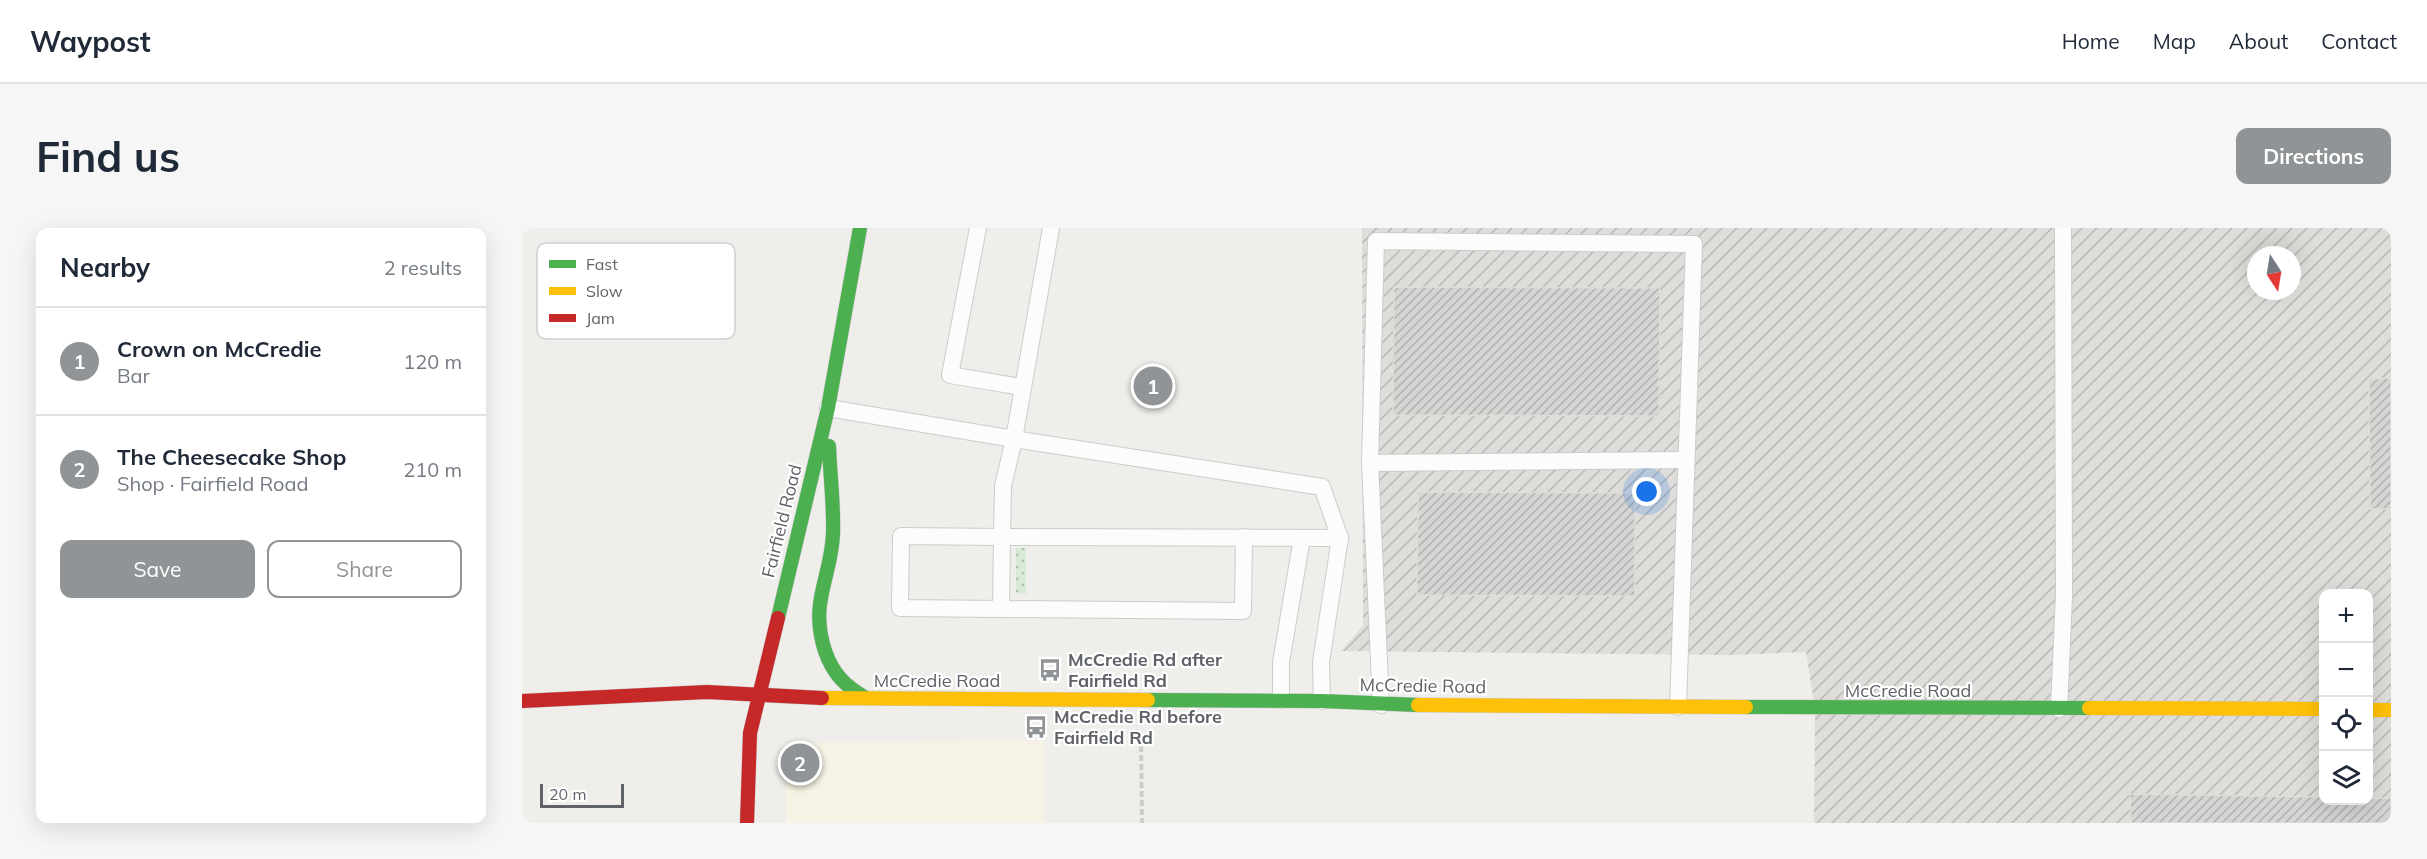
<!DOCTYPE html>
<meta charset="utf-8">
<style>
body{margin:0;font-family:Mulish,sans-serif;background:#f6f6f7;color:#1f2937}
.controls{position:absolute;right:18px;bottom:18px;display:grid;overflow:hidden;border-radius:12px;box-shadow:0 6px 24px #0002}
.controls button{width:54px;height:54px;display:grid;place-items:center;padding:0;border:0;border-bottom:2px solid #e0e1e3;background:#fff;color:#1f2937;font:30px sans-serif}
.compass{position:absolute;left:1725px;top:18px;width:54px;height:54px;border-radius:50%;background:#fff;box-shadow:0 6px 24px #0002;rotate:168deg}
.scale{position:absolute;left:18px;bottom:15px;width:84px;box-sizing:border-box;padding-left:6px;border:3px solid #5f6368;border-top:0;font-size:16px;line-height:21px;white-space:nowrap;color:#5f6368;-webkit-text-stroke:4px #fff;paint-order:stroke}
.you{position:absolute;left:1125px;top:264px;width:21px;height:21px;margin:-15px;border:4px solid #fff;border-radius:50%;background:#1a73e8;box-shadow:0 0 0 9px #1a73e833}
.badge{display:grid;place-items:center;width:39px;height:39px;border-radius:50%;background:#919496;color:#fff;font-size:20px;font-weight:700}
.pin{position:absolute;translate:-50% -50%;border:3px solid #fff;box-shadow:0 2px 6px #0006}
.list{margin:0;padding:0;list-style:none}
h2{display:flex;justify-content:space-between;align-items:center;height:78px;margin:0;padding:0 24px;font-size:26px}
h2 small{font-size:20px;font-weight:400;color:#747a83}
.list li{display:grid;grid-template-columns:39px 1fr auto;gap:18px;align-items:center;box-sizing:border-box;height:108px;padding:0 24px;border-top:2px solid #e0e1e3}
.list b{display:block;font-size:22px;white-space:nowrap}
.list p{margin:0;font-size:20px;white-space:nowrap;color:#747a83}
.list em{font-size:20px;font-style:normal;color:#747a83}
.actions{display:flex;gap:12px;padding:18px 24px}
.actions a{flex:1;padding:14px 0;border:2px solid #919496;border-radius:12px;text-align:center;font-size:21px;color:#919496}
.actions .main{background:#919496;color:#fff}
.icon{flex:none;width:33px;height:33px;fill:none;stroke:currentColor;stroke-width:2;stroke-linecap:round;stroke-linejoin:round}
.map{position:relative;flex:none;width:1869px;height:595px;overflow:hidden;border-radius:12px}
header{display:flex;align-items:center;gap:36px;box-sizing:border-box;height:84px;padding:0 30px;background:#fff;border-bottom:2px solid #e0e1e3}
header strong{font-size:28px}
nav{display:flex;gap:33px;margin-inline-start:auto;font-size:21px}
.intro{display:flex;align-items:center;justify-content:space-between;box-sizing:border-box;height:144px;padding:0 36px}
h1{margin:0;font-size:42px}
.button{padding:15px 27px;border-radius:12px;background:#919496;color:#fff;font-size:21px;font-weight:700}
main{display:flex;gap:36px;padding:0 36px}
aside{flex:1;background:#fff;border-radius:12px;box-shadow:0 6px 24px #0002}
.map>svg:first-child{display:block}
.commercial{fill:#f7f3e4}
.industrial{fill:url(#industrial-furrows);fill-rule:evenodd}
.grass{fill:url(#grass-dots)}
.building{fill:url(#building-hatch);stroke:#deddd9;stroke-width:1.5}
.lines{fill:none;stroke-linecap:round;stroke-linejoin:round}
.lane-casing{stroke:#cbcccc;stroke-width:18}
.fast-casing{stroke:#cacacb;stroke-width:15}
.slow-casing{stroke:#cacacb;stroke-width:15}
.jam-casing{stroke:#cacacb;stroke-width:15}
.path{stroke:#cacfcc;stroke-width:4;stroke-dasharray:6 3;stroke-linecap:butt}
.lane{stroke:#fdfcfc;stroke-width:16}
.fast{stroke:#4caf50;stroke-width:14}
.slow{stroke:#ffc107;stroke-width:14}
.jam{stroke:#c62828;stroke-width:14}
.labels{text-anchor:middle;stroke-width:4.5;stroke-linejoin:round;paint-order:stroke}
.street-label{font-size:18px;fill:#5f6368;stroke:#fff}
.poi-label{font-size:18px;font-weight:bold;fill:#5f6368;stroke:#fff;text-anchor:start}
.key{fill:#fff;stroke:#cfd0d2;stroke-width:1.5}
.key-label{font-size:16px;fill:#5f6368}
</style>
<header>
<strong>Waypost</strong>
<nav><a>Home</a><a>Map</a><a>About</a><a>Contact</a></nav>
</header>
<div class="intro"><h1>Find us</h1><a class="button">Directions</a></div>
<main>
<aside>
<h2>Nearby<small>2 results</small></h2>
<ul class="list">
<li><span class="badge">1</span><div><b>Crown on McCredie</b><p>Bar</p></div><em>120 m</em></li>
<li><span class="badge">2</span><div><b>The Cheesecake Shop</b><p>Shop · Fairfield Road</p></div><em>210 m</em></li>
</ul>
<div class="actions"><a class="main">Save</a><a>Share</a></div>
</aside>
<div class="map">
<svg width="1869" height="595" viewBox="0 0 1869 595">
<defs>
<pattern id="industrial-furrows" width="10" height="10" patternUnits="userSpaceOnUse" patternTransform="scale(1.5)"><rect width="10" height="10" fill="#dfddda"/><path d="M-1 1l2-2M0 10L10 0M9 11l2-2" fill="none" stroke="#b8b7b5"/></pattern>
<pattern id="grass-dots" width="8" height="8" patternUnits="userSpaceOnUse" patternTransform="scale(1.5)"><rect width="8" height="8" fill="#d8ebd6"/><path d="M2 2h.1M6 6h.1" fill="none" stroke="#b2c2b1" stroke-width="1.8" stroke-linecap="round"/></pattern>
<pattern id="building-hatch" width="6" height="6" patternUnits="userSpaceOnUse" patternTransform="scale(1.5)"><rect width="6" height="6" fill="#d6d5d3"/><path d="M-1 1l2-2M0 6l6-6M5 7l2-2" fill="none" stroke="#b1b0af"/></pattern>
</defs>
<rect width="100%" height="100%" fill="#efeeea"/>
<path class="commercial" d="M522 513V595H264V515Z"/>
<path class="industrial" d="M840 0H1869V595H1292L1293 481 1284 424 1207 427 819 423 841 398ZM1734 27H1770V63H1734ZM1802 365H1846V572H1802Z"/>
<path class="grass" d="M494 320H504V366L494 365Z"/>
<g class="building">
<path d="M872 59 1138 60 1137 188 871 187Z"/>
<path d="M1869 150V281H1848L1847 151Z"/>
<path d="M896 264 1113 265V368L895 367Z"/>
<path d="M1608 566 1802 569V572L1869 570V595H1609Z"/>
</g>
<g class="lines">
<g class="lane-casing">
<g id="lane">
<path d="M456 0 428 147 499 159"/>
<path d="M529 0 492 211 800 259 818 310 799 434 800 473"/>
<path d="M306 180 492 211 481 258 480 309 818 310"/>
<path d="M848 235 1164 232"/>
<path d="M479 381 378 380 379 308 480 309 479 381 721 383 722 309"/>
<path d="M759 472V434L780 310"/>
<path d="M859 477 848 235 854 13 1172 16 1156 479"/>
<path d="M1537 481 1542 367 1541 0"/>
</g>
</g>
<g class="fast-casing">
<g id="fast">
<path d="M307 218C308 247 312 277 311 306 309 351 287 374 303 423 311 446 323 458 344 470"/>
<path d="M256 390 306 180 338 0"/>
<path d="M626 472 800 473 896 477"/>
<path d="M1224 479 1567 480"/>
</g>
</g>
<g class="slow-casing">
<g id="slow">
<path d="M300 470 626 472"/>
<path d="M896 477 1224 479"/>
<path d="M1567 480 1802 481"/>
<path d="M1846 482H1869"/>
</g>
</g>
<g class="jam-casing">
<g id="jam">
<path d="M0 473 185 464 300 470"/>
<path d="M225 595 228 505 256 390"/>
</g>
</g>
<path class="path" d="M619 509 620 595"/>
<use href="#lane" class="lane"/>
<use href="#fast" class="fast"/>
<use href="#slow" class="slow"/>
<use href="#jam" class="jam"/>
</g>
<defs>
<g id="bus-bare" transform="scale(1.8)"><path d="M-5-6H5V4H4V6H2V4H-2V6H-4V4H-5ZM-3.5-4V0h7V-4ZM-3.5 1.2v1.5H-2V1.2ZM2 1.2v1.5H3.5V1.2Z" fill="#919496" stroke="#fff" stroke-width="2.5" paint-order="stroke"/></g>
</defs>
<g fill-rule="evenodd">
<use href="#bus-bare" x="528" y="442"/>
<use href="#bus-bare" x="514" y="499"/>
</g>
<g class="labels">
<g class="street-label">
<text transform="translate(260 293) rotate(-76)" y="6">Fairfield Road</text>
<text x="415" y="459">McCredie Road</text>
<text transform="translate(901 458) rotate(1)" y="6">McCredie Road</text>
<text x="1386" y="469">McCredie Road</text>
</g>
<g class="poi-label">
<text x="546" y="438">McCredie Rd after<tspan x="546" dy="21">Fairfield Rd</tspan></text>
<text x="532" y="495">McCredie Rd before<tspan x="532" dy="21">Fairfield Rd</tspan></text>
</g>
</g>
<rect x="15" y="15" width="198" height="96" rx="9" class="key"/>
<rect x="27" y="32" width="27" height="8" fill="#4caf50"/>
<rect x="27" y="59" width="27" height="8" fill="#ffc107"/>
<rect x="27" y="86" width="27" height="8" fill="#c62828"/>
<g class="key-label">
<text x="64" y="42">Fast</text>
<text x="64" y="69">Slow</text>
<text x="64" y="96">Jam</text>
</g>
</svg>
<div class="controls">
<button>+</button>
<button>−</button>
<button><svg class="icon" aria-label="locate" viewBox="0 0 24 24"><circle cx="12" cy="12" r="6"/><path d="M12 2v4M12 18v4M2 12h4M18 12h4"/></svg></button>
<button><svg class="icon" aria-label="layers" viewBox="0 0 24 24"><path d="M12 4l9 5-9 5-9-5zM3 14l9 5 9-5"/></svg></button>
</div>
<svg class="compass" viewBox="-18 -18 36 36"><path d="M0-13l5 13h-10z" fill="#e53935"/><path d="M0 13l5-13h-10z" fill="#747a83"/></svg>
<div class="scale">20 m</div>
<div class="you"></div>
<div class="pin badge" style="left:631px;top:158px">1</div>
<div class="pin badge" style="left:278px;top:535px">2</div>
</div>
</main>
